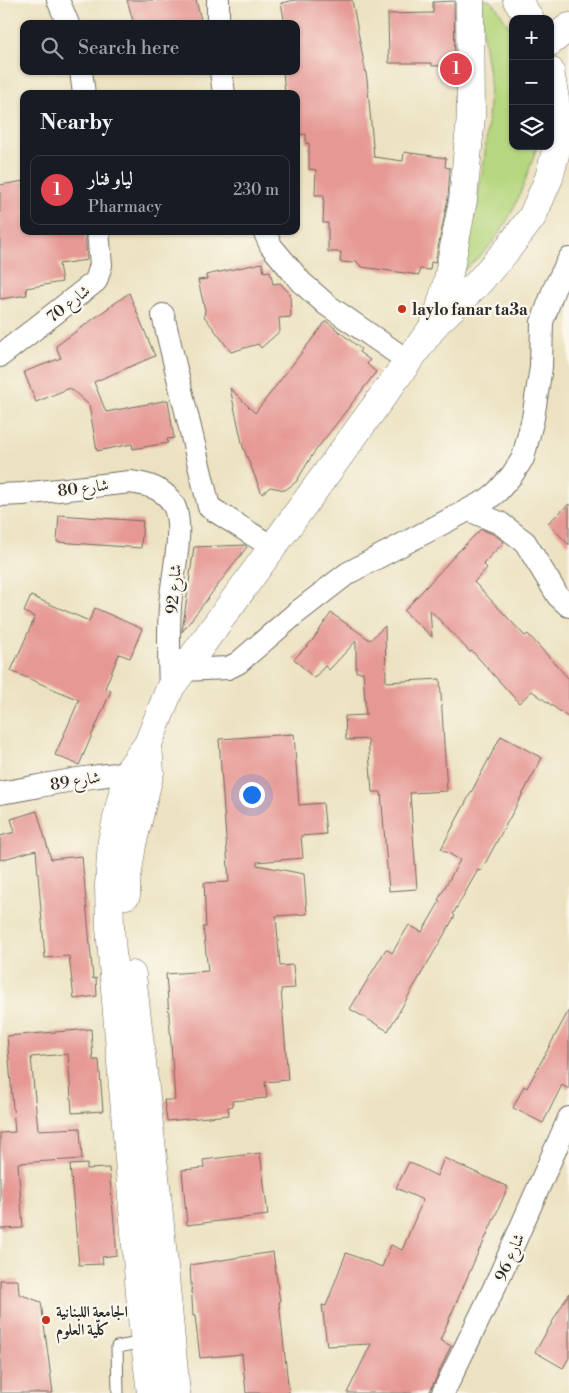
<!DOCTYPE html>
<meta charset="utf-8">
<style>
body{margin:0;font-family:"Libre Bodoni",Amiri,serif;background:#20242c;color:#f1f3f6}
.controls{position:absolute;right:15px;top:15px;display:grid;overflow:hidden;border-radius:10px;box-shadow:0 1px 4px #0004}
.controls button{width:45px;height:45px;display:grid;place-items:center;padding:0;border:0;border-bottom:1px solid #363941;background:#171b24;color:#f1f3f6;font:25px sans-serif}
.you{position:absolute;left:251px;top:794px;width:18px;height:18px;margin:-12px;border:4px solid #fff;border-radius:50%;background:#1a73e8;box-shadow:0 0 0 8px #1a73e833}
.badge{display:grid;place-items:center;width:32px;height:32px;border-radius:50%;background:#0f766e;color:#fff;font-size:16px;font-weight:700}
.pin{position:absolute;translate:-50% -50%;border:2px solid #fff;box-shadow:0 1px 5px #0006}
.list{margin:0;padding:0;list-style:none}
h2{display:flex;justify-content:space-between;align-items:center;height:65px;margin:0;padding:0 20px;font-size:21px}
h2 small{font-size:16px;font-weight:400;color:#9ea1a6}
.list li{display:grid;grid-template-columns:32px 1fr auto;gap:15px;align-items:center;box-sizing:border-box;height:70px;margin:0 10px 10px;padding:0 10px;border:1px solid #363941;border-radius:10px}
.list b{display:block;font-size:19px;white-space:nowrap}
.list p{margin:0;font-size:16px;white-space:nowrap;color:#9ea1a6}
.list em{font-size:16px;font-style:normal;color:#9ea1a6}
.icon{flex:none;width:28px;height:28px;fill:none;stroke:currentColor;stroke-width:2;stroke-linecap:round;stroke-linejoin:round}
.map{position:relative;flex:none;width:569px;height:1393px;overflow:hidden}
.search{position:absolute;background:#171b24;box-shadow:0 1px 4px #0004;left:20px;top:20px;width:280px;height:55px;display:flex;align-items:center;gap:12px;box-sizing:border-box;padding:0 18px;border-radius:10px;color:#9ea1a6;font-size:19px}
.panel{position:absolute;background:#171b24;box-shadow:0 1px 4px #0004;left:20px;top:90px;width:280px;height:145px;border-radius:10px}
.map>svg:first-child{display:block}
.green{fill:#b6d77f;stroke:#708155}
.building{fill:#e69894}
.lines{fill:none;stroke-linecap:round;stroke-linejoin:round}
.service-casing{stroke:#6f6b60;stroke-width:13}
.minor-casing{stroke:#6f6b60;stroke-width:24}
.tertiary-casing{stroke:#6f6b60;stroke-width:29}
.service{stroke:#fff;stroke-width:11}
.minor{stroke:#fff;stroke-width:22}
.tertiary{stroke:#fff;stroke-width:28}
.poi-dot{fill:#c8321e;stroke:#fbf7ec;stroke-width:2}
.labels{text-anchor:middle;stroke-width:4.5;stroke-linejoin:round;paint-order:stroke}
.street-label{font-size:16px;fill:#2b2b2b;stroke:#fbf7ec}
.poi-label{font-size:16px;font-weight:bold;fill:#2b2b2b;stroke:#fbf7ec;text-anchor:start}
</style>
<div class="map">
<svg width="569" height="1393" viewBox="0 0 569 1393">
<rect width="100%" height="100%" fill="#fbf7ec"/>
<filter id="ink" filterUnits="userSpaceOnUse"><feTurbulence type="fractalNoise" baseFrequency=".02" numOctaves="2"/><feDisplacementMap in="SourceGraphic" scale="10" xChannelSelector="R" yChannelSelector="G"/><feConvolveMatrix kernelMatrix="1 2 1 2 8 2 1 2 1" color-interpolation-filters="sRGB"/></filter>
<filter id="wash" filterUnits="userSpaceOnUse"><feTurbulence type="fractalNoise" baseFrequency=".0096" numOctaves="4" result="noise"/><feDisplacementMap in="SourceGraphic" scale="20" xChannelSelector="R" yChannelSelector="G"/><feGaussianBlur stdDeviation="1.12" result="paint"/><feColorMatrix in="noise" values="0 0 0 0 0 0 0 0 0 0 0 0 0 0 0 0 0 1.4 0 .05"/><feComposite in="paint" operator="in"/></filter>
<g filter="url(#wash)">
<rect width="100%" height="100%" fill="#ece2c1"/>
<path class="green" d="M481 0H489L496 6 513 33V146H537C525 183 513 220 486 250 479 257 471 264 463 271L484 162 488 121 490 82 483 34Z"/>
<g id="blocks">
<g class="building">
<path d="M127 0H196L202 24H134Z"/>
<path d="M295 0H352L367 79 374 157 403 161 404 152 446 158 445 167 450 168 448 198 435 263 431 262 430 270 420 269 419 275 362 267 355 260 353 263 340 262 341 252H328V223H323L324 195H315L316 170 309 169V143L306 144V134L296 135V94H285L283 71H296V24H285L281 3Z"/>
<path d="M454 1 455 65 432 66V63H389L388 14 433 13V2Z"/>
<path d="M24 181V231H85L87 260 59 264 62 282 26 288 27 295 0 299V185Z"/>
<path d="M262 263 264 272 270 271 273 284 280 283 290 294 291 317 279 318 280 331 261 348 258 344 231 352 204 316 205 310 198 280 207 279 206 275Z"/>
<path d="M129 293 155 356 94 382 106 412 168 400 174 438 167 439 168 443 133 449 132 444 97 451 89 405 70 388 36 402 24 372 61 358 56 346Z"/>
<path d="M326 321 361 349 359 352 370 360 367 364 376 372 313 454 296 482 285 490 270 487 262 494 243 447 230 388 255 413Z"/>
<path d="M569 504V545L548 523Z"/>
<path d="M59 515 143 521 141 548 57 542Z"/>
<path d="M481 529 493 534 504 542 483 564 487 568 474 582 525 636 528 634 569 679V718L532 691 519 703 472 651 470 652 430 610 432 637 404 611 457 553Z"/>
<path d="M245 545 247 547 182 632 194 547Z"/>
<path d="M31 596 89 621 95 608 142 629 130 658 119 654 105 688 111 691 79 765 55 755 79 700 11 671 35 617 24 612Z"/>
<path d="M331 613 370 640 385 626 386 682 440 679 447 791 410 793 417 889 389 891 381 792H372L368 739 346 740 345 716 366 715 363 672H356V641L329 670 325 666 314 678 294 659 312 641Z"/>
<path d="M294 734 299 805 323 803 326 834 301 836 303 858 257 862V865L304 874 307 914 276 916 280 966 293 965 295 988 281 989 288 1080 265 1082 267 1098 232 1101 233 1106 228 1107 229 1115 167 1121 164 1100H175L166 974 208 971 203 927H206L204 883 229 882 219 739Z"/>
<path d="M501 736 542 758 481 871 478 870 453 914 455 916 388 1031 350 1009 386 949 392 953 409 925 422 932 440 901 438 900 460 860 441 849Z"/>
<path d="M37 811 51 859 82 856 93 979 96 978 97 996 74 999 69 956 45 958 36 850 0 860V836L15 832 11 819Z"/>
<path d="M569 1010V1089L562 1085 543 1123 513 1108 524 1086 527 1088Z"/>
<path d="M91 1029 93 1060H99L103 1111 72 1113 68 1054 31 1057 38 1130 80 1128 82 1159 18 1163 23 1228 0 1229V1133L15 1132 7 1036Z"/>
<path d="M260 1153 268 1215 187 1225 182 1170 204 1168 203 1160Z"/>
<path d="M444 1158 508 1187 481 1248H480L440 1340 451 1346 429 1393H347L371 1344 327 1346 322 1305 326 1306 346 1253 382 1267 391 1245 402 1250 423 1200 396 1188 409 1162 437 1176Z"/>
<path d="M87 1164V1169L109 1168 117 1255 102 1257 103 1264 79 1265 70 1165Z"/>
<path d="M273 1252 280 1302H279L289 1393H246L242 1354 200 1358 195 1316H193L190 1265Z"/>
<path d="M0 1280H18L19 1294 41 1302 53 1393H0Z"/>
<path d="M569 1293V1358L563 1368 535 1352Z"/>
</g>
</g>
</g>
<g filter="url(#ink)">
<use href="#blocks" fill-opacity="0" stroke="#6f6b60" stroke-width="1"/>
<g class="lines">
<g class="service-casing">
<path id="service" d="M118 1393 117 1347 144 1342"/>
</g>
<g class="minor-casing">
<g id="minor">
<path d="M58 0 68 24"/>
<path d="M218 24V0"/>
<path d="M81 71 84 94"/>
<path d="M221 71 224 94"/>
<path d="M264 231 271 246 301 282 327 305 408 361"/>
<path d="M163 315 209 507 272 547"/>
<path d="M0 356 96 281 101 265 98 231"/>
<path d="M0 495 22 494 130 482C146 484 164 488 173 504 186 526 171 580 170 607 168 634 169 661 170 688"/>
<path d="M469 510 500 523 525 542 558 596 569 606"/>
<path d="M183 670 228 668 238 663 295 614 348 573 487 500 497 492 512 475 523 458 533 418 541 367 542 322 554 289 569 259"/>
<path d="M0 793C47 785 95 774 142 772"/>
<path d="M443 1393 496 1284 569 1118"/>
</g>
</g>
<g class="tertiary-casing">
<g id="tertiary">
<path d="M517 0 530 19"/>
<path d="M550 42 569 27"/>
<path d="M436 323 448 279 463 200 471 116 470 0"/>
<path d="M126 895V883L132 845 150 772 148 744"/>
<path d="M132 975 157 1194 176 1393"/>
<path d="M151 1393 142 1318 110 928 109 886 112 841 127 773 148 744 170 688 436 323 478 283 506 251 532 217 549 178 558 143 556 105 550 71"/>
</g>
</g>
<use href="#service" class="service"/>
<use href="#minor" class="minor"/>
<use href="#tertiary" class="tertiary"/>
</g>
</g>
<g class="poi-dot">
<circle cx="402" cy="309" r="5"/>
<circle cx="46" cy="1320" r="5"/>
</g>
<g class="labels">
<g class="street-label">
<text transform="translate(68 303) rotate(-38)" y="6">شارع 70</text>
<text transform="translate(83 487) rotate(-7)" y="6">شارع 80</text>
<text transform="translate(173 589) rotate(-85)" y="6">شارع 92</text>
<text transform="translate(75 780) rotate(-9)" y="6">شارع 89</text>
<text transform="translate(509 1257) rotate(-66)" y="6">شارع 96</text>
</g>
<g class="poi-label">
<text x="412" y="315">laylo fanar ta3a</text>
<text x="56" y="1317">الجامعة اللبنانية<tspan x="56" dy="18">كلّية العلوم</tspan></text>
</g>
</g>
</svg>
<div class="controls">
<button>+</button>
<button>−</button>
<button><svg class="icon" aria-label="layers" viewBox="0 0 24 24"><path d="M12 4l9 5-9 5-9-5zM3 14l9 5 9-5"/></svg></button>
</div>
<div class="you"></div>
<div class="pin badge" style="left:456px;top:69px;background:#e0444e">1</div>
<div class="search"><svg class="icon" aria-label="search" viewBox="0 0 24 24"><circle cx="10" cy="10" r="6"/><path d="M15 15l6 6"/></svg>Search here</div>
<section class="panel">
<h2>Nearby<small></small></h2>
<ul class="list">
<li><span class="badge" style="background:#e0444e">1</span><div><b>لياو فنار</b><p>Pharmacy</p></div><em>230 m</em></li>
</ul>
</section>
</div>
